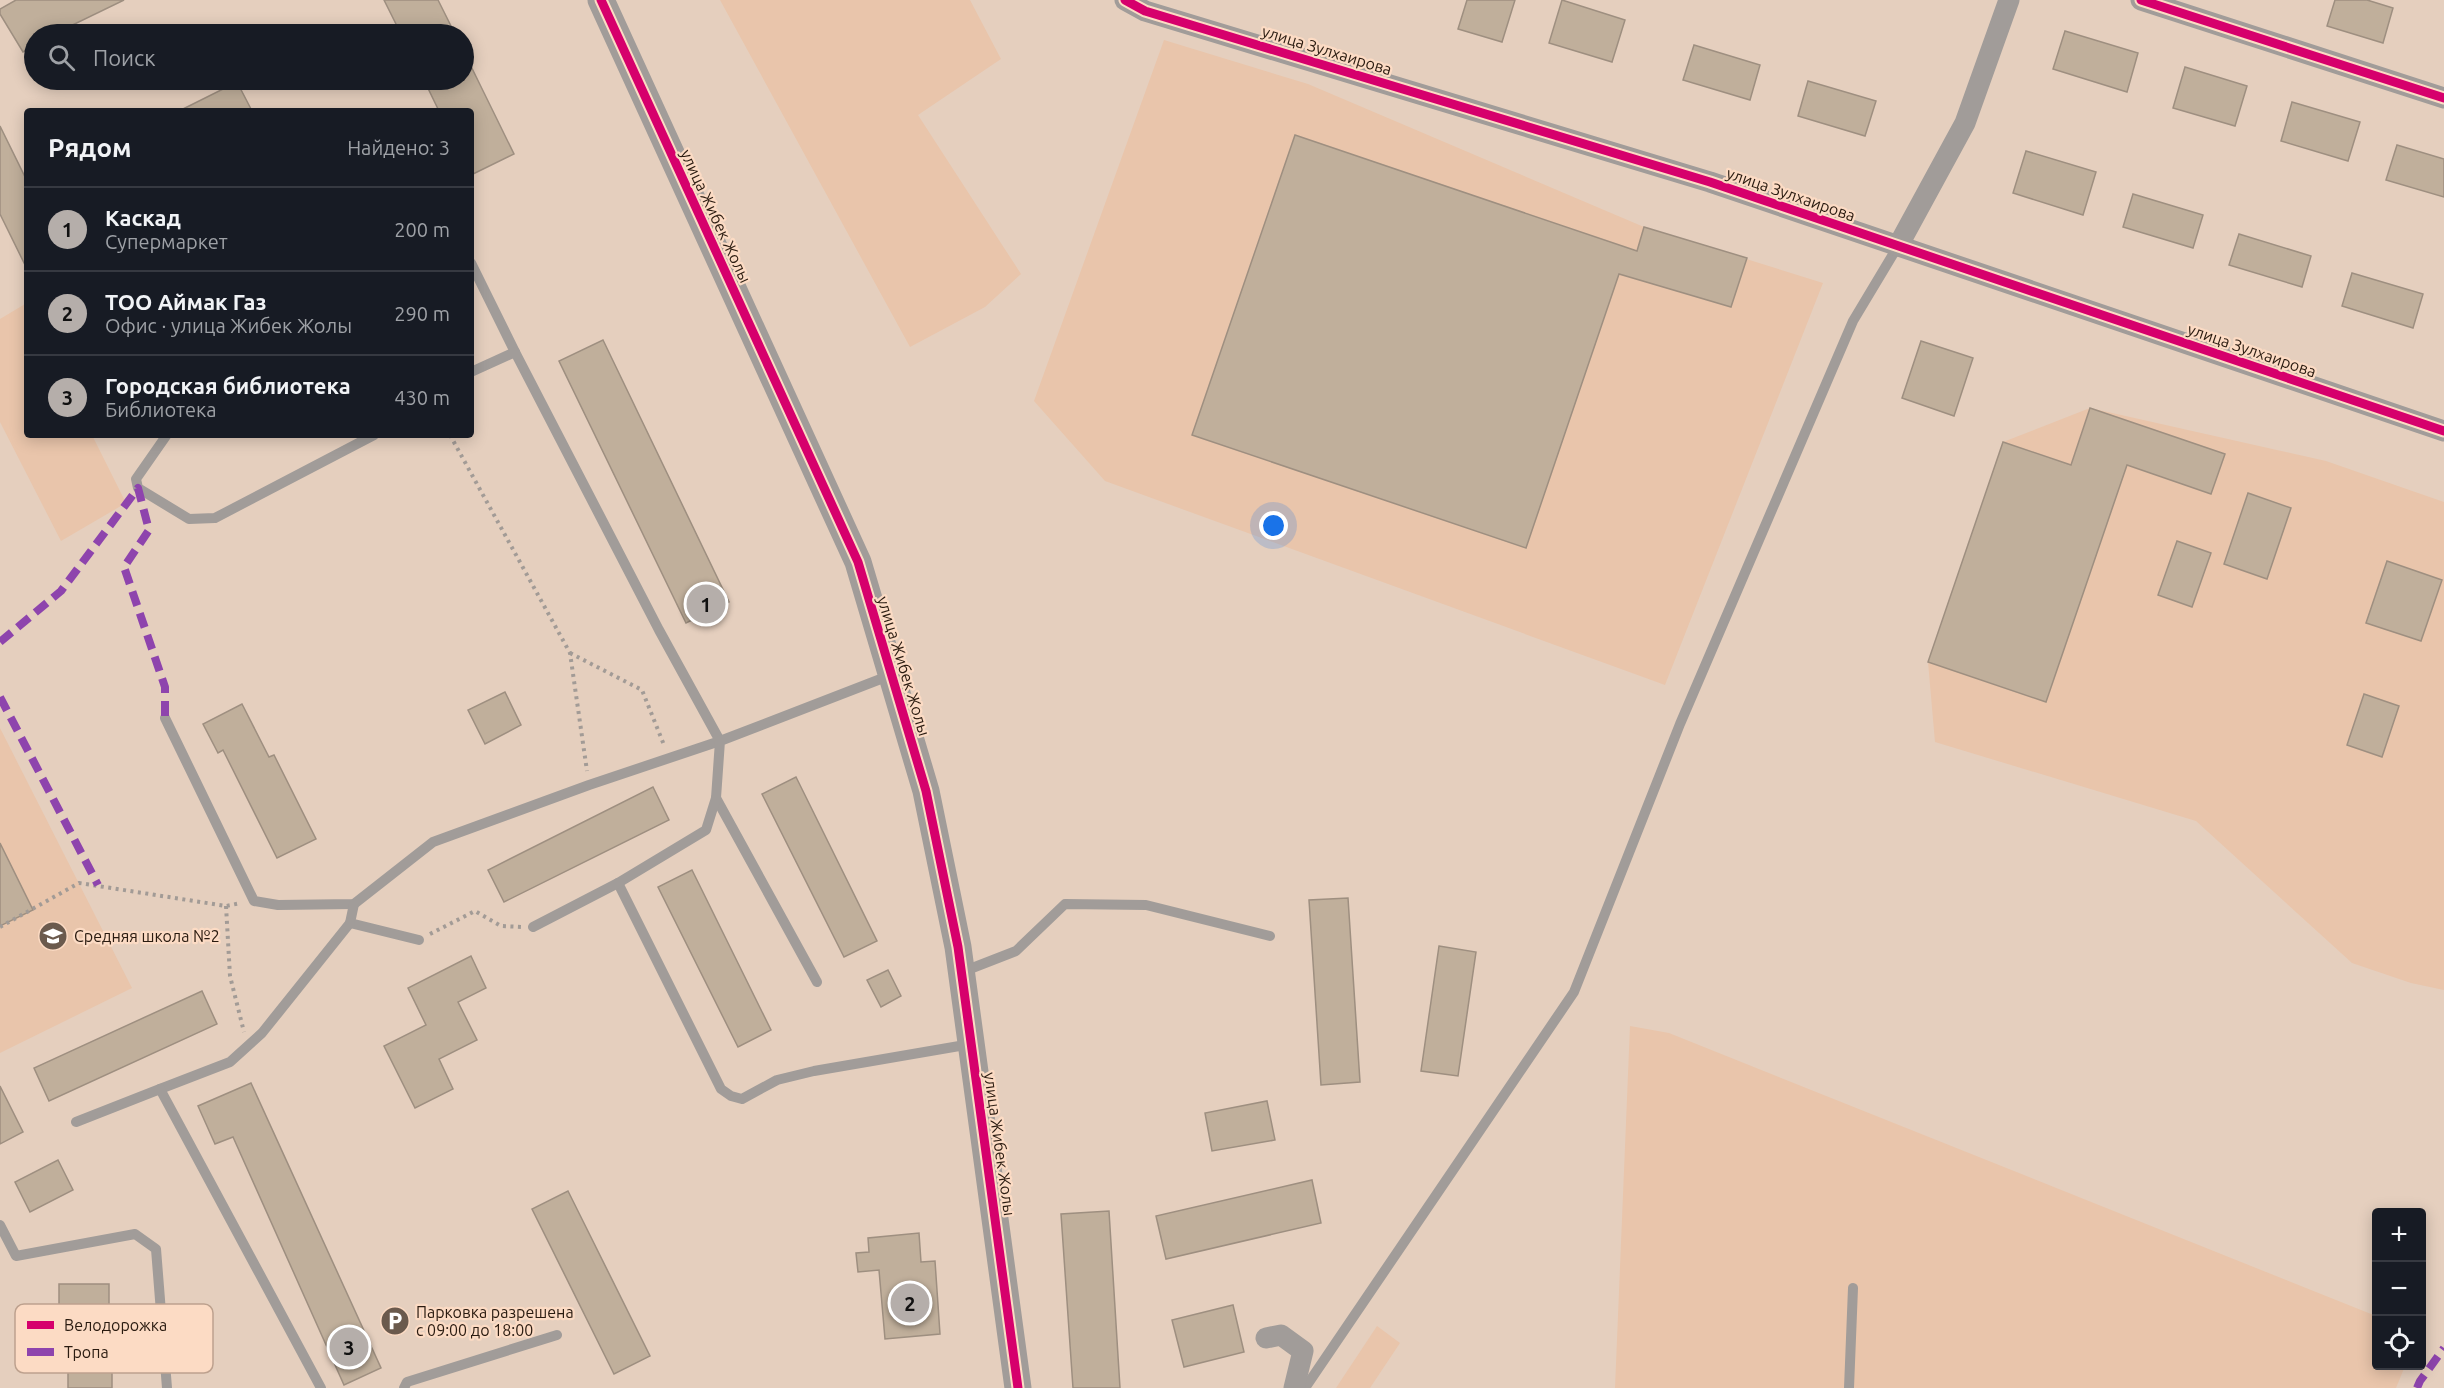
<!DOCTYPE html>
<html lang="ru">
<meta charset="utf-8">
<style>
body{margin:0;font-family:Ubuntu,sans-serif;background:#242831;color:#f1f3f6}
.controls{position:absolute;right:18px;bottom:18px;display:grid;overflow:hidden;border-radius:6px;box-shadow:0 3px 15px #0003}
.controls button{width:54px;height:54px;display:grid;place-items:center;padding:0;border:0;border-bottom:2px solid #363941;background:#171b24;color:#f1f3f6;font:30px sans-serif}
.you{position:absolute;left:1274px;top:526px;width:21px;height:21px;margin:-15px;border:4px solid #fff;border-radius:50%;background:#1a73e8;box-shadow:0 0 0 9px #1a73e833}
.badge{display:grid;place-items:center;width:39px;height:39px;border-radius:50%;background:#b5aeaa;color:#111;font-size:20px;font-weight:700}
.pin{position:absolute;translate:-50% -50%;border:3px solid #fff;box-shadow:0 2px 6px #0006}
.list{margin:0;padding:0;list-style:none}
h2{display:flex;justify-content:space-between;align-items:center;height:78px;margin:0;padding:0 24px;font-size:26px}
h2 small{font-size:20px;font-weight:400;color:#9ea1a6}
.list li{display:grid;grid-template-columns:39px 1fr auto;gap:18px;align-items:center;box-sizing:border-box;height:84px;padding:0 24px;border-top:2px solid #363941}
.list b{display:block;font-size:22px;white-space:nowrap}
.list p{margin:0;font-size:20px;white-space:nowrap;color:#9ea1a6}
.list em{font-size:20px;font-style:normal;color:#9ea1a6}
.icon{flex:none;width:33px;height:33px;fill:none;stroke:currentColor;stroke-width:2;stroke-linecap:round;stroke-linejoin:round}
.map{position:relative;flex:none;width:2444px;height:1388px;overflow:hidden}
.search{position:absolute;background:#171b24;box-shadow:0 3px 15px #0003;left:24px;top:24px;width:450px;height:66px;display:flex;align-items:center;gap:15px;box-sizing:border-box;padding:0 21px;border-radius:33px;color:#9ea1a6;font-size:22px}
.panel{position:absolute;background:#171b24;box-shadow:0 3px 15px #0003;left:24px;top:108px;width:450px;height:330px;border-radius:6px}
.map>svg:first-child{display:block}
.built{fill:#e9c5ab}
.building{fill:#c0af9b;stroke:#9e8f80;stroke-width:1.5}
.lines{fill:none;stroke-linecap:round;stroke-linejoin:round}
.path{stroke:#a29b96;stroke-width:4;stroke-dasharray:3 4.5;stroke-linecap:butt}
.service{stroke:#a19c99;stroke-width:10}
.minor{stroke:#a19c99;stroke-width:21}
.tertiary{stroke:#a19c99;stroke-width:27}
.quiet{stroke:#8e44ad;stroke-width:8;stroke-dasharray:15 8;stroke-linecap:butt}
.cycleway-casing{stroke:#fcdbc4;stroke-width:13}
.cycleway{stroke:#d6006c;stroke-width:9}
.labels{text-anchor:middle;stroke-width:4.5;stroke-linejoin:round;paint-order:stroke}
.street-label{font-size:16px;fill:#2a1b10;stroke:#fcdbc4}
.poi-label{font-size:16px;fill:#2a1b10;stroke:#fcdbc4;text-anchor:start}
.key{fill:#fcdbc4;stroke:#bda18e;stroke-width:1.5}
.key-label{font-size:16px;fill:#2a1b10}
</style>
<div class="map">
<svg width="2444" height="1388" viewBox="0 0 2444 1388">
<rect width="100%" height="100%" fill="#e5cfbe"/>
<g class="built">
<path d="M720 0H970L1001 59 918 115 1021 274 985 307 910 347Z"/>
<path d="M1164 40 1308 84 1644 227 1823 283 1665 685 1105 481 1034 401Z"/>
<path d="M25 304 27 309V435H92L126 503 61 541 0 422V319Z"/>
<path d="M2090 408 2326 461 2444 502V990L2411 983 2352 963 2196 821 1935 742 1928 662 2003 442Z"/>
<path d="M0 728 132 988 0 1053Z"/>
<path d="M1630 1026 1669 1033 2376 1316V1366H2405L2396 1388H1615Z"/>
<path d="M1377 1326 1400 1343 1370 1388H1336Z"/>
</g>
<g class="building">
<path d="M16 0H124L54 34H34V46L23 52 0 14V9Z"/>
<path d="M384 0H438L455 34H401Z"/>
<path d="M1467 0H1515L1502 42 1458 29Z"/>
<path d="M1562 0 1625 20 1612 62 1549 43Z"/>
<path d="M2335 0H2367L2393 8 2383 43 2327 26Z"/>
<path d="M2065 31 2138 53 2127 92 2053 69Z"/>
<path d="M1694 45 1760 65 1750 100 1683 80Z"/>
<path d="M464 52 514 154 471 175V111H439L424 80H464Z"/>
<path d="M2185 67 2247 86 2235 126 2173 108Z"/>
<path d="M1808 81 1876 101 1865 136 1798 116Z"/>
<path d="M237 82 252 111H179Z"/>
<path d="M2292 102 2360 122 2348 161 2281 141Z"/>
<path d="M0 126 27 181V269L0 214Z"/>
<path d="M1295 135 1637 251 1644 227 1747 258 1731 307 1619 274 1526 548 1192 435Z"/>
<path d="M2397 145 2444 159V197L2386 180Z"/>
<path d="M2026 151 2096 172 2083 215 2013 193Z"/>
<path d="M2133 194 2203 215 2193 248 2123 227Z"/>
<path d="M2239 234 2311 256 2302 287 2229 265Z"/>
<path d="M2352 273 2423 294 2413 328 2342 306Z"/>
<path d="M603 340 729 602 686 623 559 361Z"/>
<path d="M1921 341 1973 358 1954 416 1902 398Z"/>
<path d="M2090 408 2225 454 2211 494 2127 465 2046 702 1928 662 2003 442 2071 465Z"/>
<path d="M2248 493 2291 508 2267 579 2224 564Z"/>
<path d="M2177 541 2211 553 2192 607 2158 595Z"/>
<path d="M2387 561 2442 580 2421 641 2366 623Z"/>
<path d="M505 692 521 725 485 744 468 710Z"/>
<path d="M2364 694 2399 706 2382 757 2347 745Z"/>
<path d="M242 704 269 757 274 755 316 839 277 858 223 750 218 753 203 724Z"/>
<path d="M796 777 877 941 844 957 762 794Z"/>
<path d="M653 787 669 820 504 902 488 870Z"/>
<path d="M0 843 33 910 0 926Z"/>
<path d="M692 870 771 1030 738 1047 658 887Z"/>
<path d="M1348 898 1360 1082 1321 1085 1309 900Z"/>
<path d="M1439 946 1476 952 1458 1076 1421 1071Z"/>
<path d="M471 956 486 988 458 1002 477 1040 439 1059 453 1089 415 1108 384 1046 426 1025 408 988Z"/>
<path d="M888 970 901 996 881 1007 867 980Z"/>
<path d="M202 991 217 1024 49 1101 34 1068Z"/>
<path d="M251 1083 381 1368 344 1385 233 1137 215 1144 198 1106Z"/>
<path d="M0 1086 23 1132 0 1144Z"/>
<path d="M1267 1101 1275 1140 1212 1151 1205 1113Z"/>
<path d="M58 1160 73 1190 30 1212 15 1182Z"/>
<path d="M1312 1180 1321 1223 1166 1259 1156 1216Z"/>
<path d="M568 1191 650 1356 614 1374 532 1209Z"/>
<path d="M1109 1211 1120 1388H1073L1061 1214Z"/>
<path d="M919 1233 921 1262 935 1261 940 1334 885 1339 879 1270 858 1272 856 1253 869 1252 868 1238Z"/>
<rect x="59" y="1284" width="50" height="34"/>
<path d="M1233 1305 1244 1352 1184 1367 1172 1320Z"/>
<path d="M112 1366V1388H68V1367Z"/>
</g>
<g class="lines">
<g class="path">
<path d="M450 435 570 653 587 771"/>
<path d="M570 653 642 690 664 745"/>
<path d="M226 906 230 976 244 1032"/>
<path d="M0 927 79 883 226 906 241 903"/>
<path d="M430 934 475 911 501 926 521 927"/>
</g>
<g class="service">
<path d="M471 263 515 352"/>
<path d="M166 436 136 479 138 488 189 519 215 518 374 435"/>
<path d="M165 718 254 901 278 905 354 904 433 842 589 785 720 741 659 630 515 352 471 372"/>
<path d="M716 798 817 982"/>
<path d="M618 883 721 1089 731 1096 742 1099 777 1080 814 1071 971 1044"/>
<path d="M354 904 350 923 419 940"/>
<path d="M533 927 618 883 706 830 716 798 720 741 891 675"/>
<path d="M962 972 1016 951 1065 904 1146 905 1270 936"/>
<path d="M160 1089 230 1062 262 1033 350 923"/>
<path d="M76 1122 160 1089 321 1388"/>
<path d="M0 1225 16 1256 135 1234 156 1249 167 1388"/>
<path d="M404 1388 407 1382 557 1335"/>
<path d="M1305 1388 1574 992 1680 724 1853 321 1898 246"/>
<path d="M1849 1388 1853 1288"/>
</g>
<g class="minor">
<path d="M1125 0 1145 11 1710 182 2444 431"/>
<path d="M2141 0 2444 98"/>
<path d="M1898 246 1965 123 2009 0"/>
<path d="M1266 1338 1281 1335 1303 1351 1294 1388"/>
</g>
<path class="tertiary" d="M601 0 858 562 926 791 958 947 1018 1388"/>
<g class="quiet">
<path d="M0 642 61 591 138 488 149 530 124 567 165 687V718"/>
<path d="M0 697 98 885"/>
<path d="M2417 1388 2420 1381 2444 1348"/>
</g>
<g class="cycleway-casing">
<g id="cycleway">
<path d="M601 0 858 562 926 791 958 947 1018 1388"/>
<path d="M1125 0 1145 11 1710 182 2444 431"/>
<path d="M2141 0 2444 98"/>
</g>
</g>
<use href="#cycleway" class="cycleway"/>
</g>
<defs>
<g id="school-disc" transform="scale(1.5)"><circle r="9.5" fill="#6b5a4d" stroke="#fcdbc4"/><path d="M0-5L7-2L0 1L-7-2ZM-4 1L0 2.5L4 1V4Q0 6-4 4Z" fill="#fff"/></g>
<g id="parking-disc" transform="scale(1.5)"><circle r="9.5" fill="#6b5a4d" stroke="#fcdbc4"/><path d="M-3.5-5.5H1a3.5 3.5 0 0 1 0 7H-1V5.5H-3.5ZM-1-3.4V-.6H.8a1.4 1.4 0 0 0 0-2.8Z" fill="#fff"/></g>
</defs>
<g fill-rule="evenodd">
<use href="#school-disc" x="53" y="936"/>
<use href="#parking-disc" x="395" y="1321"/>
</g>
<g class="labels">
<g class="street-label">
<text transform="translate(1327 50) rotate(17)" y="6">улица Зулхаирова</text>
<text transform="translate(1791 194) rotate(19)" y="6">улица Зулхаирова</text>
<text transform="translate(716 216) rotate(65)" y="6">улица Жибек Жолы</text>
<text transform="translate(2252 350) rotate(19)" y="6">улица Зулхаирова</text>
<text transform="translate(904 666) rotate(73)" y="6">улица Жибек Жолы</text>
<text transform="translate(1000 1144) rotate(82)" y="6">улица Жибек Жолы</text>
</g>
<g class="poi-label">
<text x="74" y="942">Средняя школа №2</text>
<text x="416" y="1318">Парковка разрешена<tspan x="416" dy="18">с 09:00 до 18:00</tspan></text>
</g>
</g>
<rect x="15" y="1304" width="198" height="69" rx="9" class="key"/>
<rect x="27" y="1321" width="27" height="8" fill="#d6006c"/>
<rect x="27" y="1348" width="27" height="8" fill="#8e44ad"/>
<g class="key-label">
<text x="64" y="1331">Велодорожка</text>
<text x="64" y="1358">Тропа</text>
</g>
</svg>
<div class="controls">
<button>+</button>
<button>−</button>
<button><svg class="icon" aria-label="locate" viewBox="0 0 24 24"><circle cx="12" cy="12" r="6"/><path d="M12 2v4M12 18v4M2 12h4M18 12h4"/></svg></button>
</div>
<div class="you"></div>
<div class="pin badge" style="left:706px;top:604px">1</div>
<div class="pin badge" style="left:910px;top:1303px">2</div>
<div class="pin badge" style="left:349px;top:1347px">3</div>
<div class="search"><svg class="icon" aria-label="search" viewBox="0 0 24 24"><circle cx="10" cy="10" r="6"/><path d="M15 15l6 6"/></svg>Поиск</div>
<section class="panel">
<h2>Рядом<small>Найдено: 3</small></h2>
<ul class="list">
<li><span class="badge">1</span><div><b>Каскад</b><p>Супермаркет</p></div><em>200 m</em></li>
<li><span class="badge">2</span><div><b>ТОО Аймак Газ</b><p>Офис · улица Жибек Жолы</p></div><em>290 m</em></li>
<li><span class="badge">3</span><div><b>Городская библиотека</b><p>Библиотека</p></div><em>430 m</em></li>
</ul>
</section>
</div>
